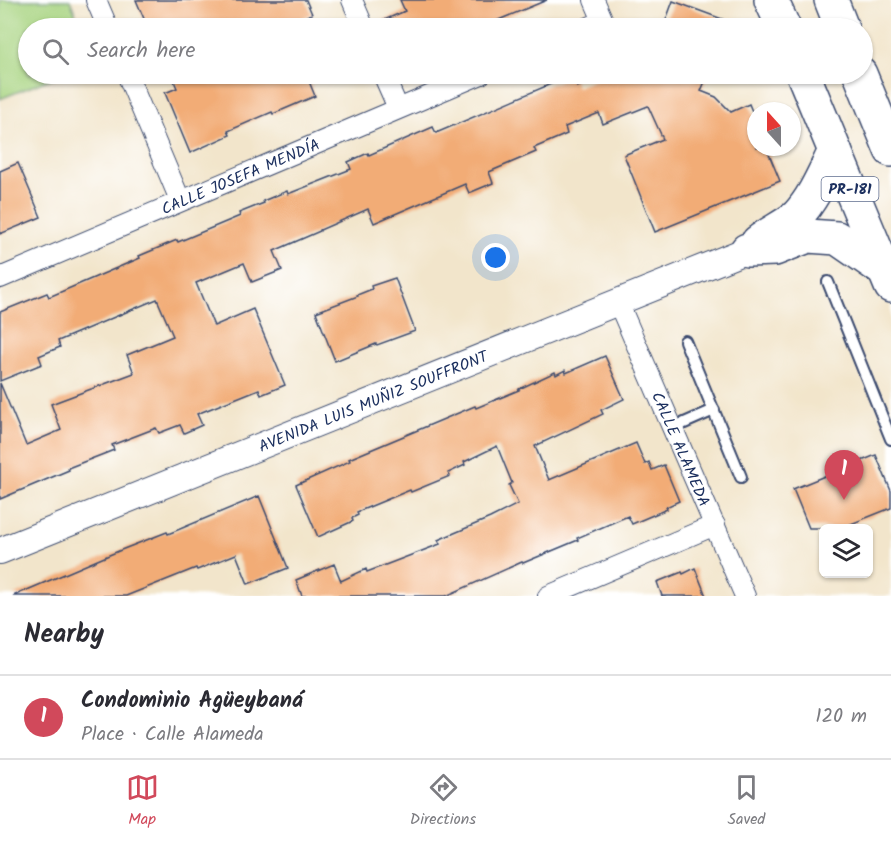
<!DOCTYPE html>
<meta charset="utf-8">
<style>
body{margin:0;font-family:Kalam,sans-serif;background:#f2f2f3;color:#2b2b33}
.controls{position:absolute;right:18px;bottom:18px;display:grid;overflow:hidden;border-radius:9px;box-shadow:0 2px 4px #0004}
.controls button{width:54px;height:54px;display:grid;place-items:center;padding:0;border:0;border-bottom:2px solid #e1e1e2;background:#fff;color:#2b2b33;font:30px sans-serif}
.compass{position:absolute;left:747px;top:102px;width:54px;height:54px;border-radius:50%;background:#fff;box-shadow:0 2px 4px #0004;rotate:339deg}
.you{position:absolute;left:496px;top:258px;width:21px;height:21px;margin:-15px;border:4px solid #fff;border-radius:50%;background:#1a73e8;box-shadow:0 0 0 9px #1a73e833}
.badge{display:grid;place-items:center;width:39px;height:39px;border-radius:50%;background:#d1495b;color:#fff;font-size:20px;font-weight:700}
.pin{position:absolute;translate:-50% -50px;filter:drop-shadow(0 2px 3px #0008)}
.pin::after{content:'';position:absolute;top:32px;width:21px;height:18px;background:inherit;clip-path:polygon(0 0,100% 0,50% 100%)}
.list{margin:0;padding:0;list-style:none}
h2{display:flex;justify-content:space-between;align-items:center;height:78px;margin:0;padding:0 24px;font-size:26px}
h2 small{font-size:20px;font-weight:400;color:#7c7c81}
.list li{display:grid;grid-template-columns:39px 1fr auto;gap:18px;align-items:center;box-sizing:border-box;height:84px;padding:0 24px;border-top:2px solid #e1e1e2}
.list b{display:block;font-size:22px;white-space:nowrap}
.list p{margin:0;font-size:20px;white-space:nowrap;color:#7c7c81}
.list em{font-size:20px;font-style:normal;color:#7c7c81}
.icon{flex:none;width:33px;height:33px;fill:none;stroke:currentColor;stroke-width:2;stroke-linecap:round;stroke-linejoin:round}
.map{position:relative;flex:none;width:891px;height:596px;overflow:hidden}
.search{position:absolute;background:#fff;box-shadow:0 2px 4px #0004;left:18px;right:18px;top:18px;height:66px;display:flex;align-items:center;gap:15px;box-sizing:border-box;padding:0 21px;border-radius:33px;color:#7c7c81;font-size:22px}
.sheet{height:162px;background:#fff}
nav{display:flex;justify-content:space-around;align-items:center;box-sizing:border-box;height:84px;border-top:2px solid #e1e1e2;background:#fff;font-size:16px;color:#7c7c81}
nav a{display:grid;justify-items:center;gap:3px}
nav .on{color:#d1495b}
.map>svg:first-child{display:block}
.green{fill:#a8d481;stroke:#628270;stroke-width:1.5}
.building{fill:#f2ac76}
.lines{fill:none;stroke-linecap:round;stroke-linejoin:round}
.service-casing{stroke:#3b4a6e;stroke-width:14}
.minor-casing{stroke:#3b4a6e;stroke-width:22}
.tertiary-casing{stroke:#3b4a6e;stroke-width:28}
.trunk-casing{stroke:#3b4a6e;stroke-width:36}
.service{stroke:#fff;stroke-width:10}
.minor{stroke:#fff;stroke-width:20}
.tertiary{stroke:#fff;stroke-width:26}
.trunk{stroke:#fff;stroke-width:33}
.labels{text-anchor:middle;stroke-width:6;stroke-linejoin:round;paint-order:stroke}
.shield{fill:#fff;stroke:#5f6d8e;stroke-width:1.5}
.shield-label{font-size:15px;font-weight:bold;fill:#1b2f5e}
.street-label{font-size:16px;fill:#1b2f5e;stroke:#fff}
</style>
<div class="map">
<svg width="891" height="596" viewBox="0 0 891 596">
<rect width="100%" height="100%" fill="#fff"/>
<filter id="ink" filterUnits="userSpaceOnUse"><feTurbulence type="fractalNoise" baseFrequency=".0167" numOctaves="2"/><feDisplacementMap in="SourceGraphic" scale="12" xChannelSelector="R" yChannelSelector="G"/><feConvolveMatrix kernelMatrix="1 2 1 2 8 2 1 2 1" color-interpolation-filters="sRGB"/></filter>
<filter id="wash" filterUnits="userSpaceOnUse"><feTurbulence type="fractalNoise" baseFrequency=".008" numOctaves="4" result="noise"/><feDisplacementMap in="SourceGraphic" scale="24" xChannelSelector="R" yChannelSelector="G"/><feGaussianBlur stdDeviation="1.35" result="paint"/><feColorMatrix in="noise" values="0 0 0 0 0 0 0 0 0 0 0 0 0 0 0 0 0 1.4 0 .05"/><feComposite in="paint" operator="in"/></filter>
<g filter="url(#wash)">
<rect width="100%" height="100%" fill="#f2e5cb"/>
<path class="green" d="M0 0H70L81 28H28V74H63L0 99Z"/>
<g id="blocks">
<g class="building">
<path d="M136 0H306L312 14 279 28H148Z"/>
<path d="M400 0H547L479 28H376L375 24 405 11Z"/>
<path d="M673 1 741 26 740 28H663Z"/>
<path d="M171 74H306L315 96 273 114 272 112 228 131 230 135 190 153 165 93 177 88Z"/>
<path d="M609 74H708L701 91 716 97 731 112 749 104 756 121V147H766L780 181 655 232 624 155 663 139 648 106 603 124 599 113 565 127 567 134 534 148 536 152 489 172 493 183 469 193 465 184 374 223 368 209 320 230V231L274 251 282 270 252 282 244 263 196 283 214 326 253 309 285 385 261 395 259 389 197 414 202 425 184 433 180 425 159 433 156 428 112 445 114 450 68 468 69 470 0 499V383L26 445 61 430 51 404 134 373 127 355 173 336 157 299 58 341 60 347 39 356 42 364 0 381V312L47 293 49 297 140 258 139 256 177 240 178 242 240 216 239 213 264 203 263 201 287 191 288 194 351 169 348 162 368 153 369 155 433 127 436 133 572 75 577 87Z"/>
<path d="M18 163 41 217 0 234V171Z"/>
<path d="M395 278 415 331 377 345 376 344 335 361 316 312 358 296 357 295 372 289 371 286Z"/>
<path d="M605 356 624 399 601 410 603 414 535 446 549 480 636 443 645 464 649 462 652 470 664 465 679 501 666 507 667 509 632 524 628 516 577 538 578 540 523 563 522 562 446 596H302L296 580 334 564 341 581 366 569 367 572 440 544 438 540 490 518 518 504 509 485 512 483 497 446 464 462 465 465 448 473 450 476 411 492 410 490 357 512 358 515 352 518 353 521 318 537 296 485 350 461 349 459 475 406 476 408 519 390V389L555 372 556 375 565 370 566 373Z"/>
<path d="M876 455 891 491V508L841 528H809L793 489Z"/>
<path d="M259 496 288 568 248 584 236 554 197 570 196 568 126 596H13L121 550 167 532 168 534Z"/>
<path d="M695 568 706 596H662L657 582 682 572 683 574Z"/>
</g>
</g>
</g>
<g filter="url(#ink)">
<use href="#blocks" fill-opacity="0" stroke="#3b4a6e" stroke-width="1.5"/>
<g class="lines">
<g class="service-casing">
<g id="service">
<path d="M828 282 891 439"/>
<path d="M685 341 741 477"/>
<path d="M673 428 714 410"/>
</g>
</g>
<g class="minor-casing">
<g id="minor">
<path d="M96 0 108 28"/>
<path d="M352 0 364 28"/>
<path d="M587 28 603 21 594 0"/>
<path d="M127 74 180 200"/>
<path d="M383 74 398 108"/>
<path id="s1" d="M0 278 481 74"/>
<path id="s2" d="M618 302 745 596"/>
<path d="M548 596 715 525"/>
</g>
</g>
<g class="tertiary-casing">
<g id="tertiary">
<path id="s3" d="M0 551 747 250"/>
</g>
</g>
<g class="trunk-casing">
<g id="trunk">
<path d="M771 0 784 28"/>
<path d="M831 0 842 28"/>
<path d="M803 74 891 286"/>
<path d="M860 74 891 150"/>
<path d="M758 242C769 233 787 225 797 216 814 198 824 173 835 151"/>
<path d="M747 250 775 249 808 236 837 238 885 271"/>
</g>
</g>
<use href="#service" class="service"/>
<use href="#minor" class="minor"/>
<use href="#tertiary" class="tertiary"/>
<use href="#trunk" class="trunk"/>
</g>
</g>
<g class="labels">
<rect class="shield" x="821.5" y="177" width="57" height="24" rx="4.5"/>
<g class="shield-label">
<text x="850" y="194">PR-181</text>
</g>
<g class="street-label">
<text dy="6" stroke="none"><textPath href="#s1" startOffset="261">CALLE JOSEFA MENDÍA</textPath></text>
<text dy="6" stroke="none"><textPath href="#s3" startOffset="402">AVENIDA LUIS MUÑIZ SOUFFRONT</textPath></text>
<text dy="6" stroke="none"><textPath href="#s2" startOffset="160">CALLE ALAMEDA</textPath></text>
</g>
</g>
</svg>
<div class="controls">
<button><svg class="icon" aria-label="layers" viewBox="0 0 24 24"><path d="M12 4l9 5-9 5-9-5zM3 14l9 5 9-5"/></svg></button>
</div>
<svg class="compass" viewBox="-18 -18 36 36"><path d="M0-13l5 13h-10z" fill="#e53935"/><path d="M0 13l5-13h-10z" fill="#7c7c81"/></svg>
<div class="you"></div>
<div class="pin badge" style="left:844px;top:500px">1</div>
<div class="search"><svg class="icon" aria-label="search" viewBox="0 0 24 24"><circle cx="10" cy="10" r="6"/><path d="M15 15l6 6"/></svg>Search here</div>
</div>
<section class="sheet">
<h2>Nearby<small></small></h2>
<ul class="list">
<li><span class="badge">1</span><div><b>Condominio Agüeybaná</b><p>Place · Calle Alameda</p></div><em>120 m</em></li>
</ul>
</section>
<nav>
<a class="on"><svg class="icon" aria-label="map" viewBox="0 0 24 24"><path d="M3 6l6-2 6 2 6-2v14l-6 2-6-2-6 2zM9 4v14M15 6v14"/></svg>Map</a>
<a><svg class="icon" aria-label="directions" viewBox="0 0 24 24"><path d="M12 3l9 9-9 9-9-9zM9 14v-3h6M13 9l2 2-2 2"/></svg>Directions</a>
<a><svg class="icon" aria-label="saved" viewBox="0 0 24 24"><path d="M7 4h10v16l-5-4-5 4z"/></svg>Saved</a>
</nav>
